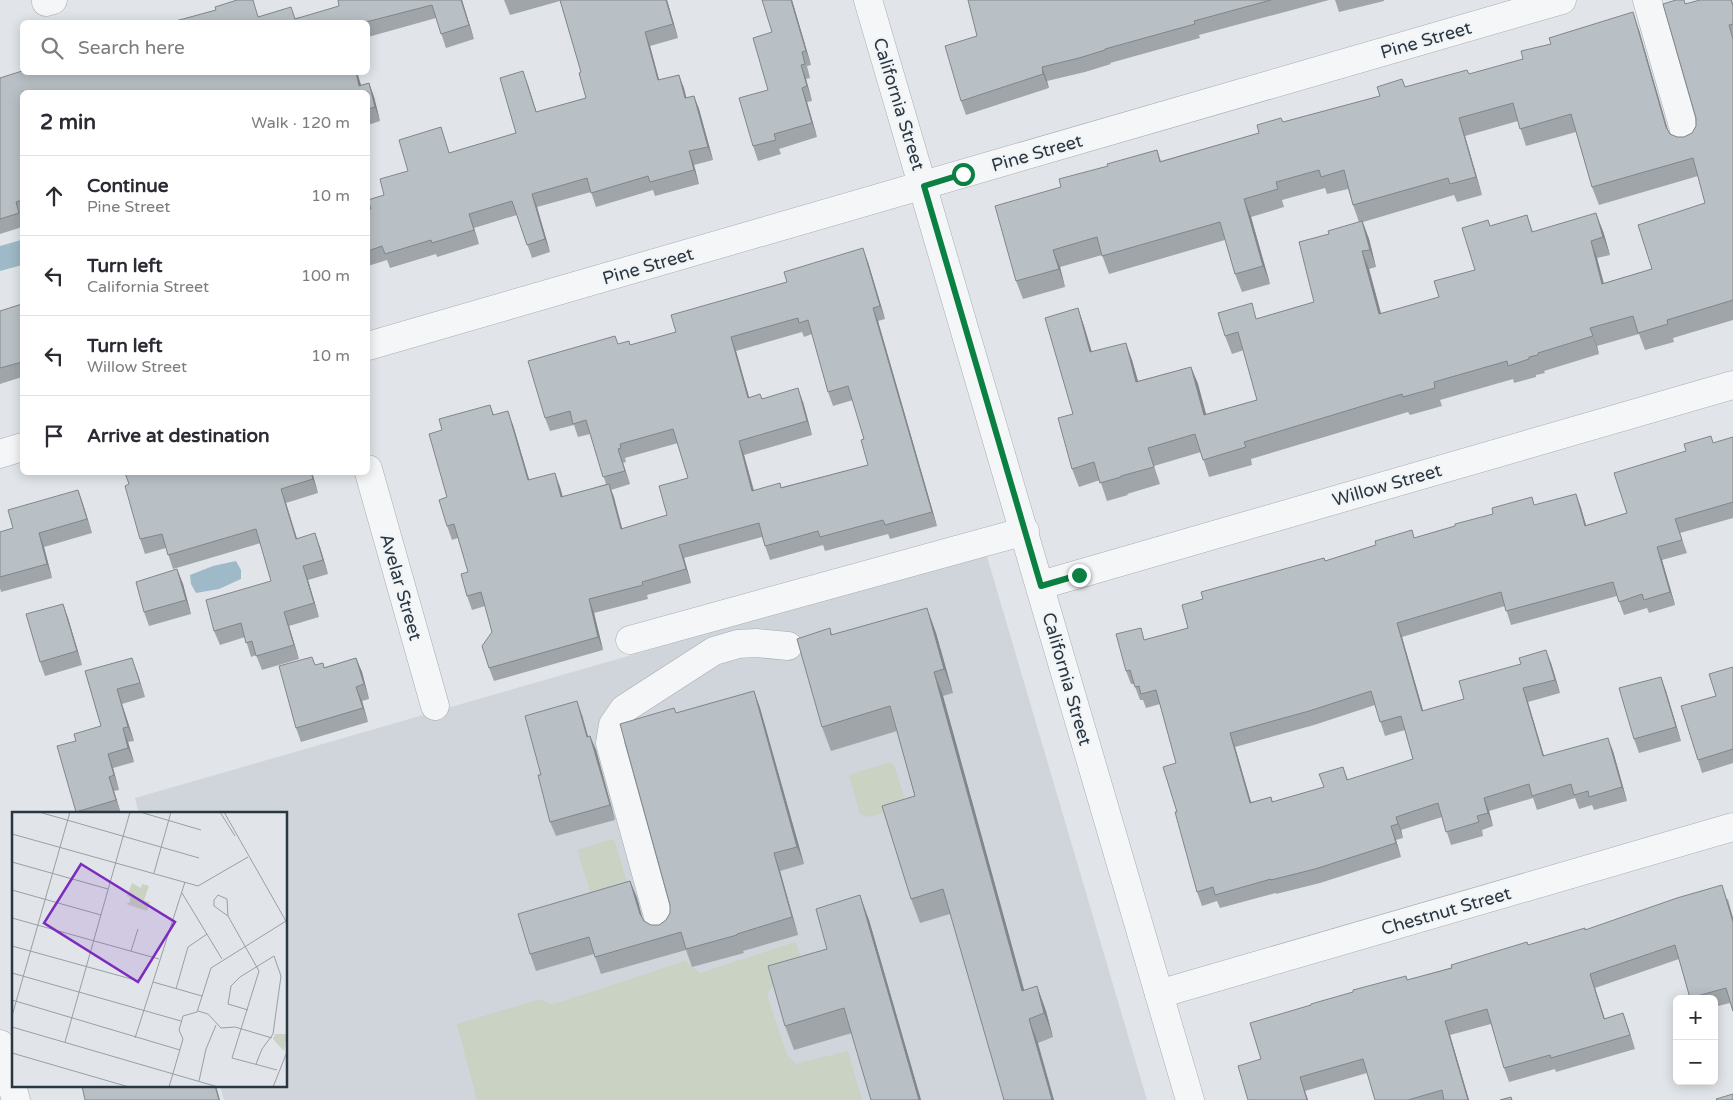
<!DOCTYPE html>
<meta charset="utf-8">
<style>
body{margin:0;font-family:"Varela Round",sans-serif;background:#f7f7f7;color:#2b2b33}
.controls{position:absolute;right:15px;bottom:15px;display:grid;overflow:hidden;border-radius:8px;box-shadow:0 2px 12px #0003}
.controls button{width:45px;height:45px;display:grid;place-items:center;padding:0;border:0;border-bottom:1px solid #e1e1e2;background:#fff;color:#2b2b33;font:25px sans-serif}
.stop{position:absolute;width:15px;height:15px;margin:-11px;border:4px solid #0b8043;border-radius:50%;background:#fff}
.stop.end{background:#0b8043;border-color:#fff;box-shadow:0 1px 5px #0008}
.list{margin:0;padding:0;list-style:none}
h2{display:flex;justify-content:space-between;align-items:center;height:65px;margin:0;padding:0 20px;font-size:21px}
h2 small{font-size:16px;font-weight:400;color:#7c7c81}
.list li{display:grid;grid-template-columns:32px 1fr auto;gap:15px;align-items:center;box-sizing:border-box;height:80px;padding:0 20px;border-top:1px solid #e1e1e2}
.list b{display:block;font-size:19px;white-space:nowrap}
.list p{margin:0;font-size:16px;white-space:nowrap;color:#7c7c81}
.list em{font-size:16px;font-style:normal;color:#7c7c81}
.icon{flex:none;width:28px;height:28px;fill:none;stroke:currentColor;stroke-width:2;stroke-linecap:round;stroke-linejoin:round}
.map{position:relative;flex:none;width:1733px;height:1100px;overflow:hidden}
.search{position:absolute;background:#fff;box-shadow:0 2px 12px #0003;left:20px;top:20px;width:350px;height:55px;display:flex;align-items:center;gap:12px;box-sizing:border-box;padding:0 18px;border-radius:8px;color:#7c7c81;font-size:19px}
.panel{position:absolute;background:#fff;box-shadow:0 2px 12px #0003;left:20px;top:90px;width:350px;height:385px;border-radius:8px}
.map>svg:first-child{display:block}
.built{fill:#cfd5db}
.green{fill:#c9d2c3}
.water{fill:#9eb9c7}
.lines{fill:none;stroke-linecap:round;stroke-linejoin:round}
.minor-casing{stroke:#a6adb3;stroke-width:29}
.minor{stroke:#f4f6f7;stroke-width:28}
.wall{fill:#9fa5a9;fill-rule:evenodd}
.shaded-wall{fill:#82868a}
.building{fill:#b9c0c5;stroke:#82868a;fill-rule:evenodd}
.route{stroke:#0b8043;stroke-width:6}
.labels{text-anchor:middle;stroke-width:4;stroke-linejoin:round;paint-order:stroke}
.street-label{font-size:18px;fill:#2a3640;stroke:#f1f4f6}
.inset-road{fill:none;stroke:#989fa5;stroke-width:1}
.view{fill:#7b2cbf;fill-opacity:0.15;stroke:#7b2cbf;stroke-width:2.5}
.inset-edge{fill:none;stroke:#2a3640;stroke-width:2.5}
</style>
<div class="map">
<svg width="1733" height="1100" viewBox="0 0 1733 1100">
<rect width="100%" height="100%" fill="#e1e5e9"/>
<path class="built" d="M986 553 1147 1100H224L220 1086H286V814H139L135 798Z"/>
<g class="green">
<path d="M889 762 894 765 907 806 869 817 860 814 849 775Z"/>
<path d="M614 839 629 889 591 894 577 850Z"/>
<path d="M796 942 805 972 776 979 767 995 787 1055 796 1064 848 1051 862 1100H477L457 1024 540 999 551 1005 685 961 700 973Z"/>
</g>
<g class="water">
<path d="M21 240 22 242V265L0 271V246Z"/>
<path d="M236 561 241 570V579L219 589 196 593 191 584 190 575 213 566Z"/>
</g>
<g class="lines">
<g class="minor-casing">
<g id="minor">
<path d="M868 0 1190 1100"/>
<path d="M1647 0 1687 140"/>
<path d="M46 2 53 0"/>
<path d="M368 346 1562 0"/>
<path d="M0 454 22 447"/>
<path d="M368 469 435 706"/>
<path d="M1041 585 1733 385"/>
<path d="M630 640 1025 531"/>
<path d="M661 927 610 743 613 725 624 709 714 651 738 644 756 643 788 646"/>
<path d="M1159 994 1733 827"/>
<path d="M0 1044 16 1100"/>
</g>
</g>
<use href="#minor" class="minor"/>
</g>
<g class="wall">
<path d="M462 0 474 39 446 48 436 18 368 37V22L259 17 295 18Z"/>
<path d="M504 0H667L678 38 650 46 659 80 679 75 686 98 694 96 699 109 713 160 694 165 699 184 655 196 653 190 596 207 591 192 537 207 550 252 532 258 517 215 474 228 479 244 437 257 436 254 390 268 387 260 368 266V210L371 209 408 171 441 127 449 153 516 133 528 85 536 112 586 98 581 72 560 1 510 15Z"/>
<path d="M792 0 811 65 807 66 810 78 806 79 812 101 807 102 817 137 779 149 781 154 758 161 753 146 768 90 772 32Z"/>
<path d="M968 0H1329L1199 35 1200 38 1110 63 1111 64 1085 72 1047 81 1049 88 966 115 961 101 977 36Z"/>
<path d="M1335 0H1384V1L1339 12Z"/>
<path d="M1732 0 1733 4V320L1673 338 1674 342 1645 350 1639 334 1597 346 1599 354 1544 371 1545 373 1536 375V377L1514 383 1513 379 1440 400 1442 406 1410 415 1408 412 1251 459 1252 465 1209 477 1201 452 1154 466 1160 484 1127 494 1128 495 1107 501 1100 480 1079 487 1072 469 1073 414 1078 308 1084 326 1092 352 1132 360 1138 381 1191 367 1198 384 1206 414 1257 400 1244 350 1232 354 1225 336 1257 319 1314 302 1329 234 1359 222 1353 205 1348 189 1327 194 1325 188 1282 200 1284 207 1251 217 1270 284 1242 292 1235 274 1225 240 1109 274 1102 255 1060 267 1065 287 1023 299 1016 281 1061 187 1157 150 1161 161 1259 133 1283 122 1380 96 1405 87 1469 74 1639 30 1668 131 1670 134 1677 137H1684L1692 133 1696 126 1686 4ZM1518 121 1526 146 1576 132 1592 187 1599 205 1698 176 1705 203 1652 269 1604 283 1597 258 1610 255 1603 231 1533 232 1527 215 1490 226 1488 220 1475 270 1439 297 1381 314 1369 269 1376 267 1369 239 1363 222 1454 195 1457 202 1482 195 1465 136Z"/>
<path d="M357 72 361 85 369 83 374 97 380 121 368 125V92H22V215L21 216 22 222V227L0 234V78Z"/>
<path d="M868 262 885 319 878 321 937 526 890 539 888 534 825 551 823 545 770 560 762 537 684 558 691 583 647 595 648 599 594 613 603 650 494 681 489 668 492 632 485 606 472 610 467 596 468 572 458 538 452 540 447 526V497L490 405 494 415 513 425 529 479 560 487 563 497 606 484 590 434 578 437 574 425 550 431 545 418 619 344 630 345 676 332ZM802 332 804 337 812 334 828 392 833 406 853 400 864 439 868 465 782 487 754 490 744 455 812 435 803 402 749 397 736 351ZM678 443 688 478 667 515 622 529 611 490 630 484 623 463 626 462 625 458Z"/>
<path d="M22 304V377L0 384V311Z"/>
<path d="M1733 437V518L1680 533 1687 553 1662 560 1675 605 1649 613 1647 608 1624 615 1617 596 1511 625 1505 606 1402 637 1423 711 1464 699 1551 663 1560 693 1528 702 1544 756 1613 751 1627 801 1594 810 1592 805 1579 809 1575 798 1537 810 1533 798 1489 811 1493 826 1482 830 1483 836 1451 845 1442 817 1401 830 1403 838 1396 840 1401 857 1320 883 1276 894V893L1220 908 1217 901 1202 906 1197 892 1177 812 1176 763 1160 704 1146 708 1143 700H1140L1134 684H1131L1126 671 1145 640 1188 628 1325 561 1376 545 1412 530 1414 538 1576 494 1581 508 1586 525 1627 513 1714 443ZM1375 705 1385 736 1405 730 1413 759 1348 780 1343 767 1324 787 1273 802 1271 797 1251 802 1235 747 1314 725Z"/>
<path d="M312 472 318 493 286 503 297 538 320 547 328 574 308 580 319 617 289 626 299 659 262 670 256 655 251 657 245 637 220 645 214 631 271 581 261 543 173 569 166 548 145 554 140 539Z"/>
<path d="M78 490 83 504 92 533 44 547 52 578 1 592 0 588V532L13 528Z"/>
<path d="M177 569 183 584 191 614 149 626 144 612Z"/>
<path d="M63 604 68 618 82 665 45 676 40 662Z"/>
<path d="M927 608 936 633 953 693 943 696 1024 990 1037 986 1046 1011 1053 1037 1038 1043 950 914 920 923 911 899 915 796 897 731 831 751 822 727 830 628 832 635Z"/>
<path d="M356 658 362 672 369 699 362 701 368 722 301 742 296 728 315 665 325 667Z"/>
<path d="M1733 667V763L1702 773 1698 760 1716 696Z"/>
<path d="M85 671 137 672 145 697 122 704 134 741 128 742 134 762 113 768 119 790 114 791 121 814H77L57 746 76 741 101 726Z"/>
<path d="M1661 677 1666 691 1681 741 1639 753 1634 739Z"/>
<path d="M754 691 760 708 804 864 780 871 798 935 743 951 744 953 692 967 686 950 601 974 594 954 536 971 530 954 630 881 637 898 642 918 644 921 651 925H659L666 920 670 913 676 713Z"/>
<path d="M582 715 588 736H590L596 750 615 820 556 836 550 822 541 775Z"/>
<path d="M1728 899 1733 918V1012L1730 1003 1714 1007V999H1690L1679 959 1595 988 1605 1019 1623 1013 1635 1049 1556 1072 1555 1069 1509 1082 1504 1068 1491 1024 1450 1035 1469 1100H1375L1367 1073 1305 1091 1308 1100H1248L1261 1059 1311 1005 1353 992 1407 980 1585 930Z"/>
<path d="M869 920 921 1100H871L852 1033 794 1050 785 1026 827 949Z"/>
</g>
<g class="shaded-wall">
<path d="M461 0H462L474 39 469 25Z"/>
<path d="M666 0H667L678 38 673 24Z"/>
<path d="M791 0H792L811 65 806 51Z"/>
<path d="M1633 12 1639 30 1672 144 1666 127Z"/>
<path d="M645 32 650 46 663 94 658 80Z"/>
<path d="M801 65 806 79 812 101 807 86Z"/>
<path d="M1042 67 1047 81 1049 88 1043 74Z"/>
<path d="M523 71 528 85 541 126 536 112Z"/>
<path d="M356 72H357L363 92 359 86Z"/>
<path d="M679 75 684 88 690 112 685 98Z"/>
<path d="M369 83 374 97 380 121 375 107Z"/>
<path d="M802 88 807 102 817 137 812 123Z"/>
<path d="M694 96 699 109 713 160 708 147Z"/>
<path d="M1459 118 1465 136 1482 195 1476 177Z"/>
<path d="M689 151 694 165 699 184 694 170Z"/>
<path d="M532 194 537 207 550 252 545 239Z"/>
<path d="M1244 199 1251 217 1270 284 1263 266Z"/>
<path d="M1596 213 1603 231 1610 255 1603 237Z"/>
<path d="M469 214 474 228 479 244 474 230Z"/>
<path d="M1362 221 1369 239 1376 267 1370 250Z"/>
<path d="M1591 241 1597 258 1608 302 1602 284Z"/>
<path d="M863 248 868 262 885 319 880 306Z"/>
<path d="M1053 250 1060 267 1065 287 1059 269Z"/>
<path d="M1362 251 1369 269 1386 332 1379 314Z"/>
<path d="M873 308 878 321 937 526 932 512Z"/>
<path d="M1078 308 1084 326 1097 370 1090 352Z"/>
<path d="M1590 328 1597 346 1599 354 1593 336Z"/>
<path d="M731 337 736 351 753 411 748 398Z"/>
<path d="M1126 343 1132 360 1143 400 1136 382Z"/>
<path d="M1191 367 1198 384 1211 433 1204 415Z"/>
<path d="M798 388 803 402 812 435 807 421Z"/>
<path d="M508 411 513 425 533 493 528 480Z"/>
<path d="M739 441 744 455 757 504 752 491Z"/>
<path d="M618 449 623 463 630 484 625 471Z"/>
<path d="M311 472H312L318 493 313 479Z"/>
<path d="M555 473 560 487 566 511 561 497Z"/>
<path d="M609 484 614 497 626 543 621 529Z"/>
<path d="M281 489 286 503 301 553 296 539Z"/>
<path d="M78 490 83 504 92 533 87 519Z"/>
<path d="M1576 494 1581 508 1590 539 1585 526Z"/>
<path d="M39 533 44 547 52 578 47 564Z"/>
<path d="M315 533 320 547 328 574 323 560Z"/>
<path d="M679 545 684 558 691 583 686 569Z"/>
<path d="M1657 547 1662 560 1675 605 1670 592Z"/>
<path d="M303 566 308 580 319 617 314 603Z"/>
<path d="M177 569 183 584 191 614 186 600Z"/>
<path d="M589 599 594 613 603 650 598 637Z"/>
<path d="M63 604 68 618 82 665 77 651Z"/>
<path d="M927 608 936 633 953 693 944 669Z"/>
<path d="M284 612 289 626 299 659 294 645Z"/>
<path d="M1397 623 1402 637 1427 724 1422 711Z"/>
<path d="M1546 650 1551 663 1560 693 1555 680Z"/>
<path d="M132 658 137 672 145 697 140 683Z"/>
<path d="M356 658 362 672 369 699 364 684Z"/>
<path d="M934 672 943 696 1031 1015 1022 991Z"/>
<path d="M1661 677 1666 691 1681 741 1676 727Z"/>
<path d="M356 687 362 701 368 722 363 708Z"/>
<path d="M1523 688 1528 702 1548 770 1543 756Z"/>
<path d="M117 689 122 704 134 741 128 727Z"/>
<path d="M754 691 760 708 804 864 797 847Z"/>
<path d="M577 701 582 715 592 751 587 737Z"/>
<path d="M123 728 128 742 134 762 128 748Z"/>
<path d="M1230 733 1235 747 1255 816 1250 803Z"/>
<path d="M590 736 596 750 615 820 610 805Z"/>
<path d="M1608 738 1613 751 1627 801 1622 787Z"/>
<path d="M108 754 113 768 119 790 114 775Z"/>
<path d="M109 777 114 791 121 814 116 800Z"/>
<path d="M1484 798 1489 811 1493 826 1488 813Z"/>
<path d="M1396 817 1401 830 1403 838 1398 824Z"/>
<path d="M1391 826 1396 840 1401 857 1396 843Z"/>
<path d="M774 853 780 871 798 935 792 917Z"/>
<path d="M630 881 637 898 646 931 640 914Z"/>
<path d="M1722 885 1733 918V922Z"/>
<path d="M860 895 869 920 921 1100H919Z"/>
<path d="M1590 974 1595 988 1609 1033 1604 1019Z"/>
<path d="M1037 986 1046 1011 1053 1037 1044 1013Z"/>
<path d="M1623 1013 1628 1027 1635 1049 1630 1035Z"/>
<path d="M1029 1019 1038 1043 1054 1100H1052Z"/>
<path d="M1445 1021 1450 1035 1469 1100H1468Z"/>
<path d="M1300 1077 1305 1091 1308 1100H1307Z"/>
<path d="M215 1086H216L220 1100H219Z"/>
</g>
<g class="building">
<path d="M237 0H253L258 17 291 7 295 19 339 6 338 0H461L469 25 441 34 432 5 366 22H172L216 10 215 7Z"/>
<path d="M560 0H666L673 24 645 32 658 80 679 75 685 98 694 96 708 147 689 151 694 170 650 182 648 176 591 193 587 178 532 194 545 239 527 245 512 201 469 214 474 230 432 243 431 240 385 254 382 246 368 251V210L371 209 368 200 384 195 380 179 408 171 399 140 441 127 449 153 516 133 500 78 523 71 536 112 586 98 579 73 581 72Z"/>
<path d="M762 0H791L806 51 802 52 805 64 801 65 807 86 802 88 812 123 774 134 776 140 753 146 739 98 768 90 753 38 772 32Z"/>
<path d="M968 0H1271L1194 21 1195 24 1105 49V50L1079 58 1042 67 1043 74 961 101 945 46 977 36Z"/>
<path d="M1676 0H1684L1685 4 1700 0H1731L1733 6V24L1729 25 1733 39V300L1667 320 1668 324 1638 333 1633 316 1590 328 1593 336 1538 353V355L1529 357V359L1508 366 1507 361 1434 382 1435 388 1403 397 1402 394 1244 442 1246 447 1203 460 1195 434 1148 448 1154 467 1121 476V477L1100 483 1094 462 1072 469 1058 418 1073 414 1045 318 1078 308 1090 352 1126 343 1136 382 1191 367 1204 415 1257 400 1238 332 1225 336 1218 313 1252 303 1256 319 1314 302 1299 242 1329 234 1328 231 1362 221 1370 250 1362 251 1379 314 1439 297 1434 281 1475 270 1462 228 1488 220 1490 226 1527 215 1532 232 1596 213 1603 237 1591 241 1602 284 1652 269 1638 225 1705 203 1693 158 1592 187 1571 114 1520 129 1513 103 1459 118 1476 177 1450 184 1448 178 1353 205 1344 170 1321 177 1319 170 1276 182 1278 189 1244 199 1263 266 1235 274 1220 222 1102 256 1097 237 1053 250 1059 269 1016 281 995 206 1061 187 1059 179 1108 166 1107 164 1157 150 1160 162 1259 133 1257 125 1281 118 1283 122 1380 96 1377 87 1402 79 1405 87 1467 70 1469 74 1523 59 1521 51 1551 44 1549 38 1633 12 1666 127 1670 134 1677 137H1684L1692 133 1696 126V118L1663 4Z"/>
<path d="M22 71V72H356L359 86 369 83 375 107 368 109V92H22V200L16 202 19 213 0 219V78Z"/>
<path d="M863 248 880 306 873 308 932 512 885 525 883 520 820 537 818 531 765 546 759 523 679 545 686 569 642 582 643 585 589 599 598 637 489 668 482 646 492 632 481 592 467 596 461 574 468 572 454 524 447 526 439 500 447 497 429 434 442 430 439 419 490 405 493 415 508 411 528 480 555 473 561 497 609 484 621 529 667 515 659 486 688 478 673 429 620 444 621 448 618 449 625 471 603 477 586 420 573 424 570 411 545 418 528 361 615 336 618 344 629 341 630 345 676 332 671 315 787 282 784 272ZM798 318 799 323 808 320 828 392 848 386 864 439 861 440 868 465 781 488 780 483 752 491 739 441 807 421 798 388 762 399 760 394 748 398 731 337Z"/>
<path d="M22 304V362L0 368V311Z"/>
<path d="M1711 436 1713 443 1733 437V502L1675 519 1682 540 1657 547 1670 592 1644 600 1642 594 1619 602 1613 582 1506 611 1501 592 1397 623 1422 711 1464 699 1459 681 1521 664 1519 658 1546 650 1555 680 1523 688 1543 756 1608 738 1622 787 1589 797 1588 791 1574 795 1571 784 1532 796 1529 784 1484 798 1488 813 1477 816 1479 822 1446 832 1438 803 1396 817 1398 824 1391 826 1396 843 1315 869 1271 880V879L1215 895 1213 887 1197 892 1175 812H1177L1163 767 1176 763 1156 690 1141 694 1139 686 1135 687 1130 670 1126 671 1116 634 1141 628 1144 640 1188 628 1182 605 1203 599 1201 592 1324 558 1325 561 1376 545 1375 541 1412 530 1414 538 1455 526V524L1493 514 1492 508 1532 497 1534 505 1576 494 1585 526 1627 513 1614 473 1686 451 1684 444ZM1371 691 1380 722 1401 716 1413 759 1347 780 1343 767 1319 774 1324 787 1272 802 1271 797 1250 803 1230 733 1309 711Z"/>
<path d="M311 472 313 479 281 489 296 539 315 533 323 560 303 566 314 603 284 612 294 645 256 656 252 641 246 643 241 623 214 631 206 600 271 581 256 529 168 555 162 534 140 539 125 486 129 484 125 473Z"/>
<path d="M78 490 87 519 39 533 47 564 0 577V532L13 528 8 510Z"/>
<path d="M177 569 186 600 144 612 136 582Z"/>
<path d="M63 604 77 651 40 662 26 614Z"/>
<path d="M927 608 944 669 934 672 1022 991 1037 986 1044 1013 1029 1019 1052 1100H1004L943 889 911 899 882 806 915 796 890 706 822 727 797 639 830 628 831 635Z"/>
<path d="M312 657 315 665 323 663 324 668 356 658 364 684 356 687 363 708 296 728 279 666Z"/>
<path d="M132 658 140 683 117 689 128 727 123 728 128 748 108 754 114 775 109 777 116 800 76 812 57 746 76 741 74 734 101 726 85 671Z"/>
<path d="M1733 667V749L1698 760 1681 706 1716 696 1709 674Z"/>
<path d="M1661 677 1676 727 1634 739 1619 688Z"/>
<path d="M754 691 797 847 774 853 792 917 737 934V935L686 949 681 932 595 957 589 937 530 954 518 914 630 881 640 914 644 921 651 925H659L666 920 670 913V905L620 724 674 708 676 713Z"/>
<path d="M577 701 587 737 590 736 610 805 550 822 538 775H541L525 716Z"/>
<path d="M1722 885 1733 922V1011L1726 988 1690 998 1675 945 1590 974 1604 1019 1623 1013 1630 1035 1551 1058 1550 1055 1504 1068 1487 1009 1445 1021 1468 1100H1444L1442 1090 1408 1100H1375L1363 1059 1300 1077 1307 1100H1248L1238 1066 1261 1059 1250 1023 1311 1005V1004L1353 992V990L1406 976 1407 980 1452 968 1451 965 1527 942 1528 945 1585 928V930L1677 898Z"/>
<path d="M860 895 919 1100H871L844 1008 785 1026 768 966 827 949 816 909Z"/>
<path d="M82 1086H215L219 1100H85Z"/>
<path d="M1733 1094V1100H1717L1716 1099Z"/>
<path d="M1511 1097 1512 1100H1500Z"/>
</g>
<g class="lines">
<path class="route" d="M963 174 924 186 1041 586 1079 575"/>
</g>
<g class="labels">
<g class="street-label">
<text transform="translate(1426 40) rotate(-16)" y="6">Pine Street</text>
<text transform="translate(899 104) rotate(73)" y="6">California Street</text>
<text transform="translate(1037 153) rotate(-16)" y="6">Pine Street</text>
<text transform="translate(648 266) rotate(-16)" y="6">Pine Street</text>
<text transform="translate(1387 485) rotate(-16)" y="6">Willow Street</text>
<text transform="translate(401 587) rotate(74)" y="6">Avelar Street</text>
<text transform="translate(1067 679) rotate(74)" y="6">California Street</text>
<text transform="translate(1446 911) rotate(-16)" y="6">Chestnut Street</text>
</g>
</g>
<g transform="translate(12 812)">
<rect width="275" height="275" fill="#e1e5e9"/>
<path d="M120 71 129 76 130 72 137 74 132 88 138 90 135 99 114 92 118 90V85L115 84ZM263 222H275L272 239 261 227Z" fill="#c9d2c3"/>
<path class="inset-road" d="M27 0 187 46M128 0 189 18M208 0 223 24M212 0 275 111M0 22 186 74 236 45M0 50 96 77M142 61 159 0M0 78 89 103M170 81 210 147M206 83 215 87 216 104 202 94V88ZM216 104 247 159 220 246 265 258M0 106 147 147M0 134 123 168M119 139 126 117M0 161 169 209M141 170 190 184M164 177 176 135 195 122M0 188 168 238M236 198 216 192 219 174 228 165 262 144 269 164 261 222 250 237 244 252M186 199 196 202 209 216 223 215 260 226M0 204 58 0M0 215 206 275M123 226 173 70M53 230 118 0M0 241 117 275M187 269 194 237 204 213M157 275 171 227 167 218 171 204 185 200 199 156 274 109M261 275 275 240"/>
<path class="view" d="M69 52 163 110 126 170 32 111Z"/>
<rect width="275" height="275" class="inset-edge"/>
</g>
</svg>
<div class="controls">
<button>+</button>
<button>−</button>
</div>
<div class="stop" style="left:963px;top:174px"></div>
<div class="stop end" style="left:1079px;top:575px"></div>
<div class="search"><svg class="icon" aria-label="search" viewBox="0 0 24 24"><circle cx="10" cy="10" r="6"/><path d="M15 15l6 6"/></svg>Search here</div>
<section class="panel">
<h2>2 min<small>Walk · 120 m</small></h2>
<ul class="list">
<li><svg class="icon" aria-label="ahead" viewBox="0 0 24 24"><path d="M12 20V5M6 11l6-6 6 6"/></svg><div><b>Continue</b><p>Pine Street</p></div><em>10 m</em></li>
<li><svg class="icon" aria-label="left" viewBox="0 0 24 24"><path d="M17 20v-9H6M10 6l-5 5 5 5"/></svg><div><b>Turn left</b><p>California Street</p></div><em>100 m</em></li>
<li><svg class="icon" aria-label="left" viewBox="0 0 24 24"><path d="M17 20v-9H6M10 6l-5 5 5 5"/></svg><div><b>Turn left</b><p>Willow Street</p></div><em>10 m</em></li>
<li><svg class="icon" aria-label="arrive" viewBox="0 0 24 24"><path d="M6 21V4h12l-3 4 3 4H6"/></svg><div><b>Arrive at destination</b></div></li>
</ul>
</section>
</div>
